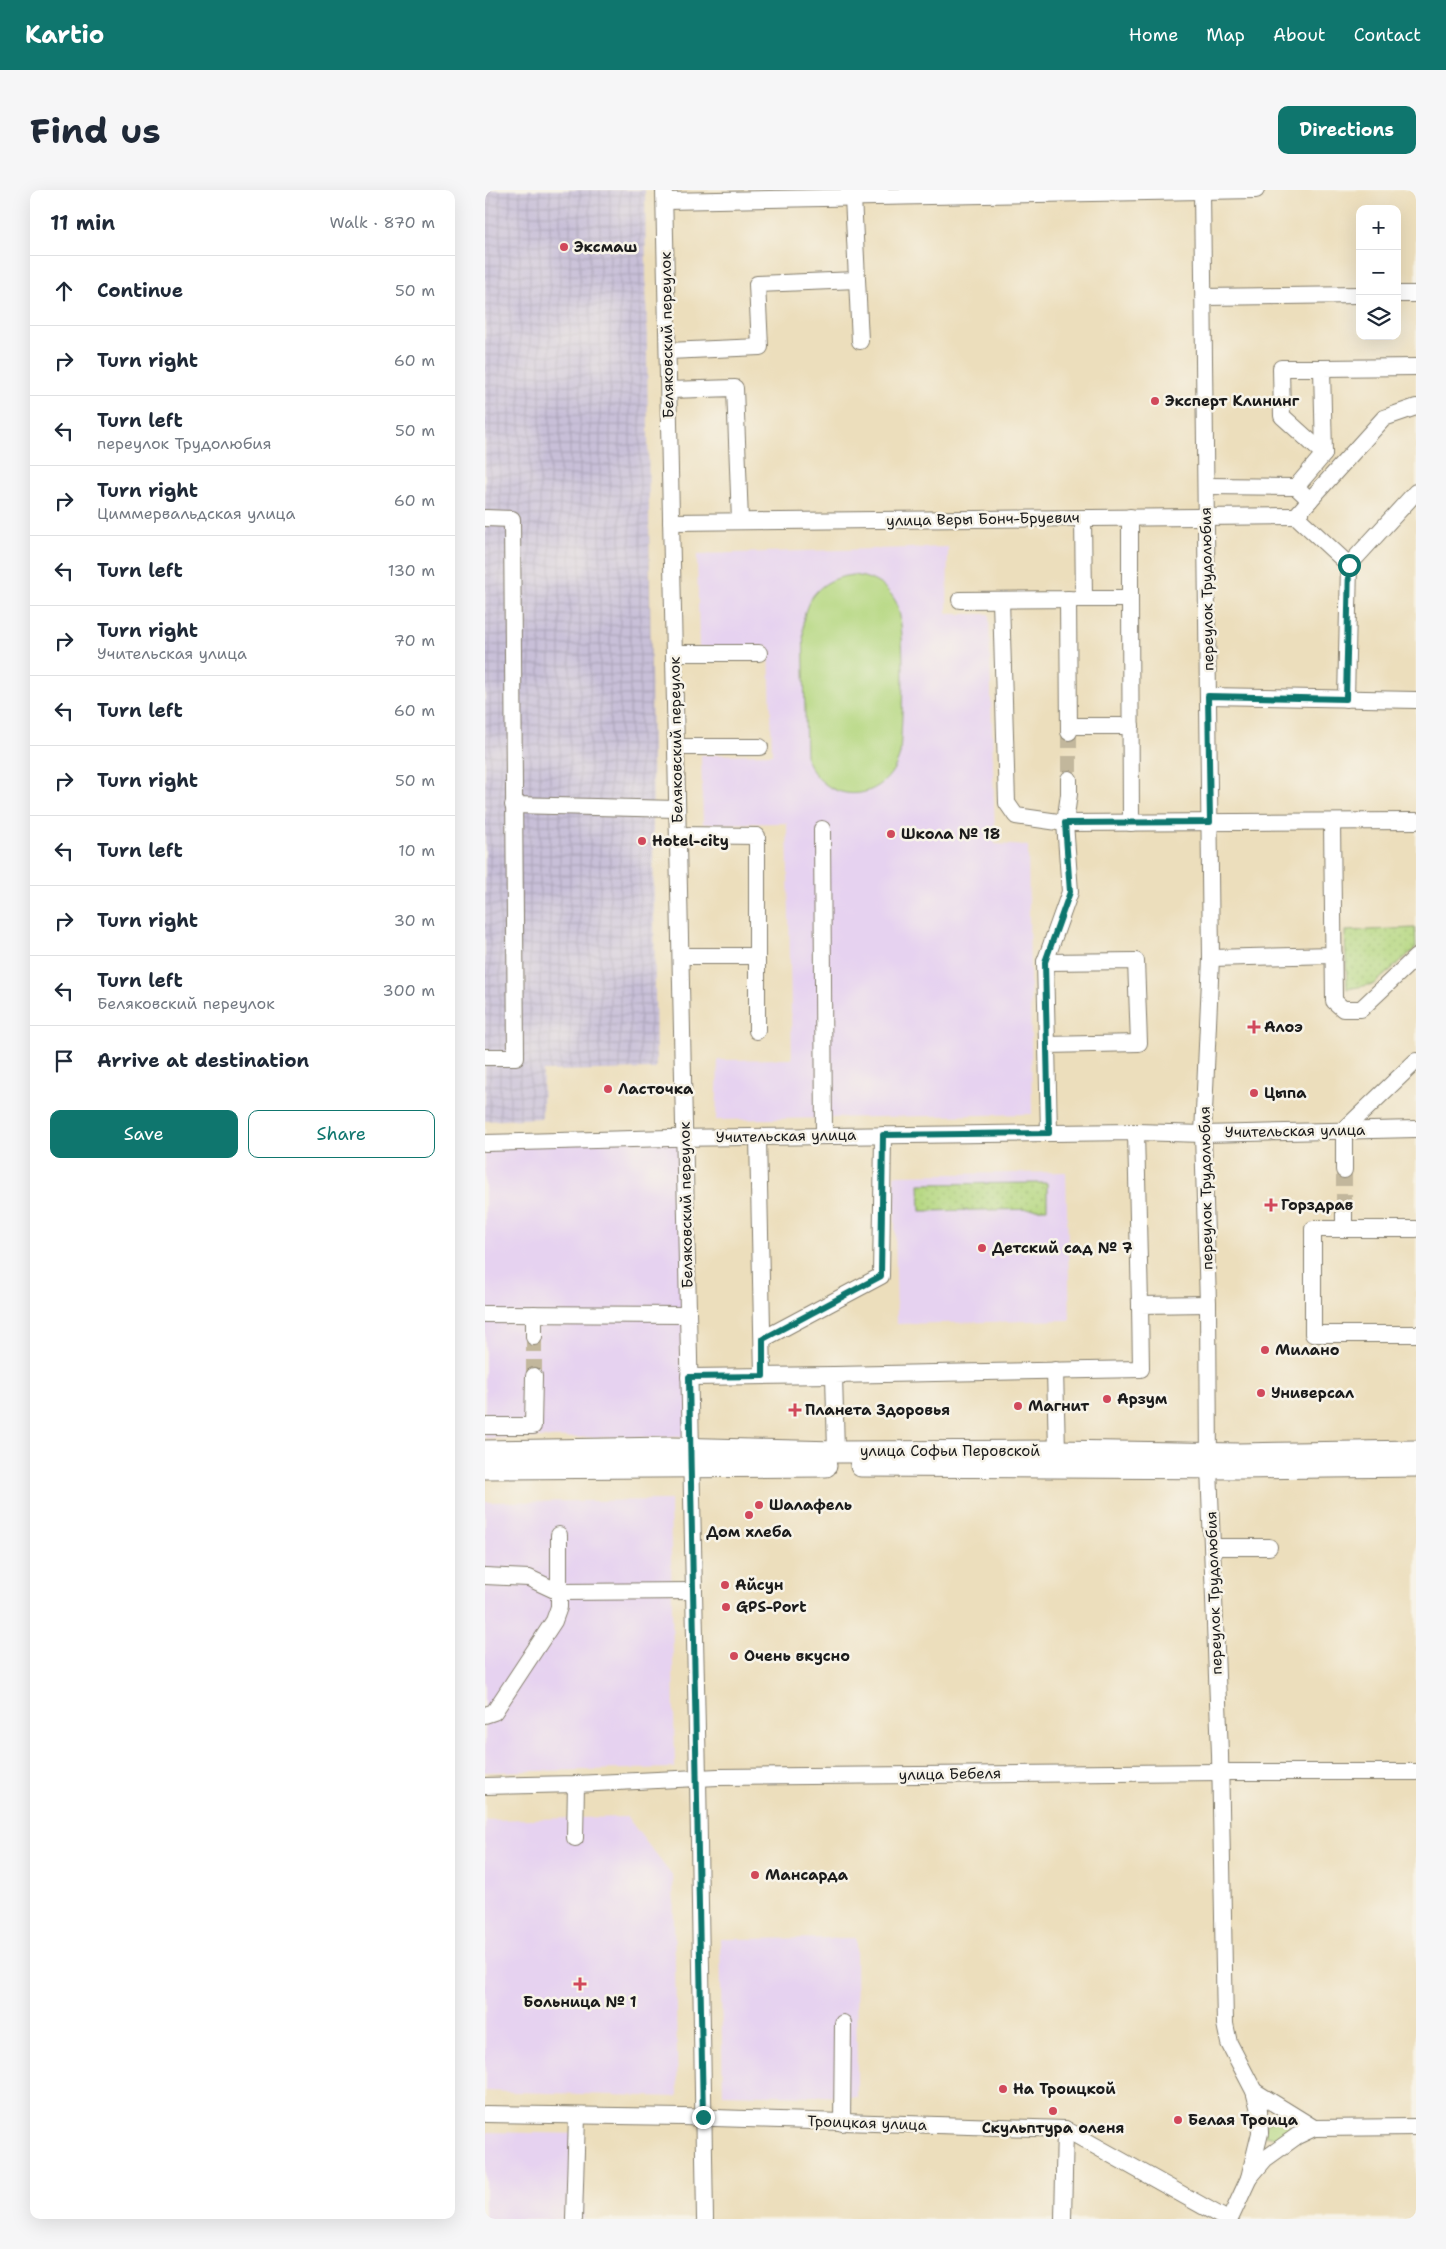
<!DOCTYPE html>
<meta charset="utf-8">
<style>
body{margin:0;font-family:"Shantell Sans",sans-serif;background:#f6f6f7;color:#1f2937}
.controls{position:absolute;right:15px;top:15px;display:grid;overflow:hidden;border-radius:10px;box-shadow:0 5px 20px #0002}
.controls button{width:45px;height:45px;display:grid;place-items:center;padding:0;border:0;border-bottom:1px solid #e0e1e3;background:#fff;color:#1f2937;font:25px sans-serif}
.stop{position:absolute;width:15px;height:15px;margin:-11px;border:4px solid #0f766e;border-radius:50%;background:#fff}
.stop.end{background:#0f766e;border-color:#fff;box-shadow:0 1px 5px #0008}
.list{margin:0;padding:0;list-style:none}
h2{display:flex;justify-content:space-between;align-items:center;height:65px;margin:0;padding:0 20px;font-size:21px}
h2 small{font-size:16px;font-weight:400;color:#747a83}
.list li{display:grid;grid-template-columns:32px 1fr auto;gap:15px;align-items:center;box-sizing:border-box;height:70px;padding:0 20px;border-top:1px solid #e0e1e3}
.list b{display:block;font-size:19px;white-space:nowrap}
.list p{margin:0;font-size:16px;white-space:nowrap;color:#747a83}
.list em{font-size:16px;font-style:normal;color:#747a83}
.actions{display:flex;gap:10px;padding:15px 20px}
.actions a{flex:1;padding:11px 0;border:1px solid #0f766e;border-radius:10px;text-align:center;font-size:18px;color:#0f766e}
.actions .main{background:#0f766e;color:#fff}
.icon{flex:none;width:28px;height:28px;fill:none;stroke:currentColor;stroke-width:2;stroke-linecap:round;stroke-linejoin:round}
.map{position:relative;flex:none;width:931px;height:2029px;overflow:hidden;border-radius:10px}
header{display:flex;align-items:center;gap:30px;box-sizing:border-box;height:70px;padding:0 25px;background:#0f766e;color:#fff}
header strong{font-size:24px}
nav{display:flex;gap:28px;margin-inline-start:auto;font-size:18px}
.intro{display:flex;align-items:center;justify-content:space-between;box-sizing:border-box;height:120px;padding:0 30px}
h1{margin:0;font-size:35px}
.button{padding:12px 22px;border-radius:10px;background:#0f766e;color:#fff;font-size:18px;font-weight:700}
main{display:flex;gap:30px;padding:0 30px}
aside{flex:1;background:#fff;border-radius:10px;box-shadow:0 5px 20px #0002}
.map>svg:first-child{display:block}
.built{fill:#e6d2f0}
.industrial{fill:url(#industrial-grid)}
.green{fill:#b4d77f;stroke:#687a4e}
.park{fill:url(#park-dots);stroke:#687a4e}
.lines{fill:none;stroke-linecap:round;stroke-linejoin:round}
.minor-tunnel{stroke:#c2b79c;stroke-width:16;stroke-dasharray:16 8;stroke-linecap:butt}
.minor-casing{stroke:#847d6c;stroke-width:18}
.major-casing{stroke:#847d6c;stroke-width:23}
.minor{stroke:#fff;stroke-width:16}
.major{stroke:#fff;stroke-width:21}
.route{stroke:#0f766e;stroke-width:6}
.poi-dot{fill:#d1495b;stroke:#f7f3e8;stroke-width:2}
.labels{text-anchor:middle;stroke-width:5;stroke-linejoin:round;paint-order:stroke}
.poi-label{font-size:15px;font-weight:bold;fill:#1c1c1c;stroke:#f7f3e8;text-anchor:start}
.street-label{font-size:15px;fill:#1c1c1c;stroke:#f7f3e8}
</style>
<header>
<strong>Kartio</strong>
<nav><a>Home</a><a>Map</a><a>About</a><a>Contact</a></nav>
</header>
<div class="intro"><h1>Find us</h1><a class="button">Directions</a></div>
<main>
<aside>
<h2>11 min<small>Walk · 870 m</small></h2>
<ul class="list">
<li><svg class="icon" aria-label="ahead" viewBox="0 0 24 24"><path d="M12 20V5M6 11l6-6 6 6"/></svg><div><b>Continue</b></div><em>50 m</em></li>
<li><svg class="icon" aria-label="right" viewBox="0 0 24 24"><path d="M7 20v-9h11M14 6l5 5-5 5"/></svg><div><b>Turn right</b></div><em>60 m</em></li>
<li><svg class="icon" aria-label="left" viewBox="0 0 24 24"><path d="M17 20v-9H6M10 6l-5 5 5 5"/></svg><div><b>Turn left</b><p>переулок Трудолюбия</p></div><em>50 m</em></li>
<li><svg class="icon" aria-label="right" viewBox="0 0 24 24"><path d="M7 20v-9h11M14 6l5 5-5 5"/></svg><div><b>Turn right</b><p>Циммервальдская улица</p></div><em>60 m</em></li>
<li><svg class="icon" aria-label="left" viewBox="0 0 24 24"><path d="M17 20v-9H6M10 6l-5 5 5 5"/></svg><div><b>Turn left</b></div><em>130 m</em></li>
<li><svg class="icon" aria-label="right" viewBox="0 0 24 24"><path d="M7 20v-9h11M14 6l5 5-5 5"/></svg><div><b>Turn right</b><p>Учительская улица</p></div><em>70 m</em></li>
<li><svg class="icon" aria-label="left" viewBox="0 0 24 24"><path d="M17 20v-9H6M10 6l-5 5 5 5"/></svg><div><b>Turn left</b></div><em>60 m</em></li>
<li><svg class="icon" aria-label="right" viewBox="0 0 24 24"><path d="M7 20v-9h11M14 6l5 5-5 5"/></svg><div><b>Turn right</b></div><em>50 m</em></li>
<li><svg class="icon" aria-label="left" viewBox="0 0 24 24"><path d="M17 20v-9H6M10 6l-5 5 5 5"/></svg><div><b>Turn left</b></div><em>10 m</em></li>
<li><svg class="icon" aria-label="right" viewBox="0 0 24 24"><path d="M7 20v-9h11M14 6l5 5-5 5"/></svg><div><b>Turn right</b></div><em>30 m</em></li>
<li><svg class="icon" aria-label="left" viewBox="0 0 24 24"><path d="M17 20v-9H6M10 6l-5 5 5 5"/></svg><div><b>Turn left</b><p>Беляковский переулок</p></div><em>300 m</em></li>
<li><svg class="icon" aria-label="arrive" viewBox="0 0 24 24"><path d="M6 21V4h12l-3 4 3 4H6"/></svg><div><b>Arrive at destination</b></div></li>
</ul>
<div class="actions"><a class="main">Save</a><a>Share</a></div>
</aside>
<div class="map">
<svg width="931" height="2029" viewBox="0 0 931 2029">
<defs>
<pattern id="industrial-grid" width="8" height="8" patternUnits="userSpaceOnUse" patternTransform="scale(1.25)"><rect width="8" height="8" fill="#c8bfd8"/><path d="M0 4h8M4 0v8" fill="none" stroke="#aba4b9"/></pattern>
<pattern id="park-dots" width="8" height="8" patternUnits="userSpaceOnUse" patternTransform="scale(1.25)"><rect width="8" height="8" fill="#b4d77f"/><path d="M2 2h.1M6 6h.1" fill="none" stroke="#9ab86d" stroke-width="1.8" stroke-linecap="round"/></pattern>
</defs>
<rect width="100%" height="100%" fill="#f7f3e8"/>
<filter id="ink" filterUnits="userSpaceOnUse"><feTurbulence type="fractalNoise" baseFrequency=".02" numOctaves="2"/><feDisplacementMap in="SourceGraphic" scale="10" xChannelSelector="R" yChannelSelector="G"/><feConvolveMatrix kernelMatrix="1 2 1 2 8 2 1 2 1" color-interpolation-filters="sRGB"/></filter>
<filter id="wash" filterUnits="userSpaceOnUse"><feTurbulence type="fractalNoise" baseFrequency=".0096" numOctaves="4" result="noise"/><feDisplacementMap in="SourceGraphic" scale="20" xChannelSelector="R" yChannelSelector="G"/><feGaussianBlur stdDeviation="1.12" result="paint"/><feColorMatrix in="noise" values="0 0 0 0 0 0 0 0 0 0 0 0 0 0 0 0 0 1.4 0 .05"/><feComposite in="paint" operator="in"/></filter>
<g filter="url(#wash)">
<rect width="100%" height="100%" fill="#ecdebc"/>
<g class="built">
<path d="M463 357 462 424H504L510 654 543 656 547 924 231 930 233 870 307 869 302 633 218 634 216 565 287 564 284 456 214 457 212 364Z"/>
<path d="M199 948 205 1247 0 1248V953Z"/>
<path d="M581 982 585 1130 412 1134 409 985Z"/>
<path d="M185 1310 190 1578 0 1582V1312Z"/>
<path d="M142 1627 188 1687 193 1907 0 1901V1630Z"/>
<path d="M371 1748 372 1907 238 1904 235 1749Z"/>
<path d="M0 1942 99 1944V2029H0Z"/>
</g>
<path class="industrial" d="M0 0H160L171 879 58 881 57 928 0 931Z"/>
<g class="green">
<path d="M368 385C386 387 402 395 411 412 422 432 417 536 415 564 401 615 340 617 321 568L318 433C321 405 339 388 368 385Z"/>
<path d="M797 1930 812 1940 796 1949 780 1946 779 1939 784 1932Z"/>
</g>
<g class="park">
<path d="M930 738 931 758 889 794 862 799 860 741Z"/>
<path d="M562 993V1019L435 1021 434 994Z"/>
</g>
</g>
<g filter="url(#ink)">
<g class="lines">
<g class="minor-tunnel">
<path d="M584 542V589"/>
<path d="M859 980V1022"/>
<path d="M49 1186V1147"/>
</g>
<g class="minor-casing">
<g id="minor">
<path d="M179 0 213 1588 220 2029"/>
<path d="M717 0 726 768 718 944 723 1114 724 1278 735 1564 740 1834 744 1853 769 1901 774 1920 775 1943 764 1988"/>
<path d="M368 7 375 151"/>
<path d="M180 11 771 0"/>
<path d="M912 104H931"/>
<path d="M719 107 875 105"/>
<path d="M183 161 275 157 272 94 372 90"/>
<path d="M837 178H796L797 226 839 264"/>
<path d="M184 200 250 198 255 331"/>
<path d="M721 296 811 297"/>
<path d="M825 310 899 228 931 217"/>
<path d="M811 326 825 310 811 297 839 264 837 178 931 177"/>
<path d="M811 326 864 375 931 302"/>
<path d="M0 328 27 329 31 867H0"/>
<path d="M186 332 811 326"/>
<path d="M583 409 584 542"/>
<path d="M599 409H645V327"/>
<path d="M645 409 646 633"/>
<path d="M475 410 599 409 598 328"/>
<path d="M516 410 522 613 531 626 580 633 931 631"/>
<path d="M189 463H274"/>
<path d="M723 506 931 510"/>
<path d="M861 509 864 375"/>
<path d="M584 536H646"/>
<path d="M191 557H275"/>
<path d="M28 615 192 619"/>
<path d="M847 632 849 811 858 819H876L931 767"/>
<path d="M337 639 339 946"/>
<path d="M193 645 272 646V766"/>
<path d="M196 766H272V841"/>
<path d="M726 768 849 765"/>
<path d="M560 772 562 855"/>
<path d="M651 942 655 1115"/>
<path d="M564 943 562 855 654 853 651 771 560 772 585 702 580 633 584 604V589"/>
<path d="M273 947 278 1186"/>
<path d="M0 953 185 948 651 942 718 944 931 939"/>
<path d="M859 980V940L931 871"/>
<path d="M859 1022V1039H828V1144H931"/>
<path d="M859 1039H931"/>
<path d="M0 1124 203 1125"/>
<path d="M49 1147V1124"/>
<path d="M278 1149 396 1086 398 945"/>
<path d="M570 1180 572 1261"/>
<path d="M204 1187 349 1185"/>
<path d="M0 1236H48L49 1186"/>
<path d="M351 1262 349 1185 656 1179 655 1115 723 1114"/>
<path d="M728 1357H784"/>
<path d="M0 1386 44 1388 74 1402 209 1401"/>
<path d="M0 1525 9 1522 69 1431 74 1417V1345"/>
<path d="M0 1596 91 1594 233 1587 736 1582H931"/>
<path d="M90 1648 91 1594"/>
<path d="M769 1901 829 1938"/>
<path d="M0 1924 198 1927 580 1939 741 2029"/>
<path d="M357 1933 358 1833"/>
<path d="M89 2029 92 1926"/>
<path d="M578 2029 580 1939"/>
<path d="M745 2029 764 1988 780 1969 812 1946 829 1938 931 1937"/>
</g>
</g>
<g class="major-casing">
<g id="major">
<path d="M0 1261 186 1258 351 1262 572 1261 754 1264 931 1261"/>
<path d="M376 1276 754 1278 931 1276"/>
<path d="M0 1278 341 1276"/>
</g>
</g>
<use href="#minor" class="minor"/>
<use href="#major" class="major"/>
</g>
</g>
<g class="lines" filter="url(#ink)">
<path class="route" d="M218 1927 204 1187 278 1186V1149L396 1086 398 945 564 943 560 772 585 702 580 633 725 632 723 506 861 509 864 375"/>
</g>
<g class="poi-dot">
<circle cx="79" cy="57" r="5"/>
<circle cx="670" cy="211" r="5"/>
<circle cx="406" cy="644" r="5"/>
<circle cx="157" cy="651" r="5"/>
<path d="M766.5 829.5h5v5h5v5h-5v5h-5v-5h-5v-5h5z"/>
<circle cx="123" cy="899" r="5"/>
<circle cx="769" cy="903" r="5"/>
<path d="M783.5 1007.5h5v5h5v5h-5v5h-5v-5h-5v-5h5z"/>
<circle cx="497" cy="1058" r="5"/>
<circle cx="780" cy="1160" r="5"/>
<circle cx="776" cy="1203" r="5"/>
<circle cx="622" cy="1209" r="5"/>
<circle cx="533" cy="1216" r="5"/>
<path d="M307.5 1212.5h5v5h5v5h-5v5h-5v-5h-5v-5h5z"/>
<circle cx="274" cy="1315" r="5"/>
<circle cx="264" cy="1325" r="5"/>
<circle cx="240" cy="1395" r="5"/>
<circle cx="241" cy="1417" r="5"/>
<circle cx="249" cy="1466" r="5"/>
<circle cx="270" cy="1685" r="5"/>
<path d="M92.5 1786.5h5v5h5v5h-5v5h-5v-5h-5v-5h5z"/>
<circle cx="518" cy="1899" r="5"/>
<circle cx="568" cy="1921" r="5"/>
<circle cx="693" cy="1930" r="5"/>
</g>
<g class="labels">
<g class="poi-label">
<text x="89" y="62">Эксмаш</text>
<text x="680" y="216">Эксперт Клининг</text>
<text x="416" y="649">Школа № 18</text>
<text x="167" y="656">Hotel-city</text>
<text x="779" y="842">Алоэ</text>
<text x="133" y="904">Ласточка</text>
<text x="779" y="908">Цыпа</text>
<text x="796" y="1020">Горздрав</text>
<text x="507" y="1063">Детский сад № 7</text>
<text x="790" y="1165">Милано</text>
<text x="786" y="1208">Универсал</text>
<text x="632" y="1214">Арзум</text>
<text x="543" y="1221">Магнит</text>
<text x="320" y="1225">Планета Здоровья</text>
<text x="284" y="1320">Шалафель</text>
<text x="264" y="1347" text-anchor="middle">Дом хлеба</text>
<text x="250" y="1400">Айсун</text>
<text x="251" y="1422">GPS-Port</text>
<text x="259" y="1471">Очень вкусно</text>
<text x="280" y="1690">Мансарда</text>
<text x="95" y="1817" text-anchor="middle">Больница № 1</text>
<text x="528" y="1904">На Троицкой</text>
<text x="703" y="1935">Белая Троица</text>
<text x="568" y="1943" text-anchor="middle">Скульптура оленя</text>
</g>
<g class="street-label">
<text transform="translate(182 145) rotate(-91)" y="5">Беляковский переулок</text>
<text transform="translate(498 329) rotate(-1)" y="5">улица Веры Бонч-Бруевич</text>
<text transform="translate(722 399) rotate(-91)" y="5">переулок Трудолюбия</text>
<text transform="translate(191 550) rotate(-91)" y="5">Беляковский переулок</text>
<text transform="translate(810 941) rotate(-1)" y="5">Учительская улица</text>
<text transform="translate(301 946) rotate(-1)" y="5">Учительская улица</text>
<text transform="translate(721 998) rotate(-91)" y="5">переулок Трудолюбия</text>
<text transform="translate(201 1015) rotate(-91)" y="5">Беляковский переулок</text>
<text x="465" y="1266">улица Софьи Перовской</text>
<text transform="translate(729 1403) rotate(-92)" y="5">переулок Трудолюбия</text>
<text transform="translate(465 1584) rotate(-1)" y="5">улица Бебеля</text>
<text transform="translate(382 1933) rotate(2)" y="5">Троицкая улица</text>
</g>
</g>
</svg>
<div class="controls">
<button>+</button>
<button>−</button>
<button><svg class="icon" aria-label="layers" viewBox="0 0 24 24"><path d="M12 4l9 5-9 5-9-5zM3 14l9 5 9-5"/></svg></button>
</div>
<div class="stop" style="left:864px;top:375px"></div>
<div class="stop end" style="left:218px;top:1927px"></div>
</div>
</main>
